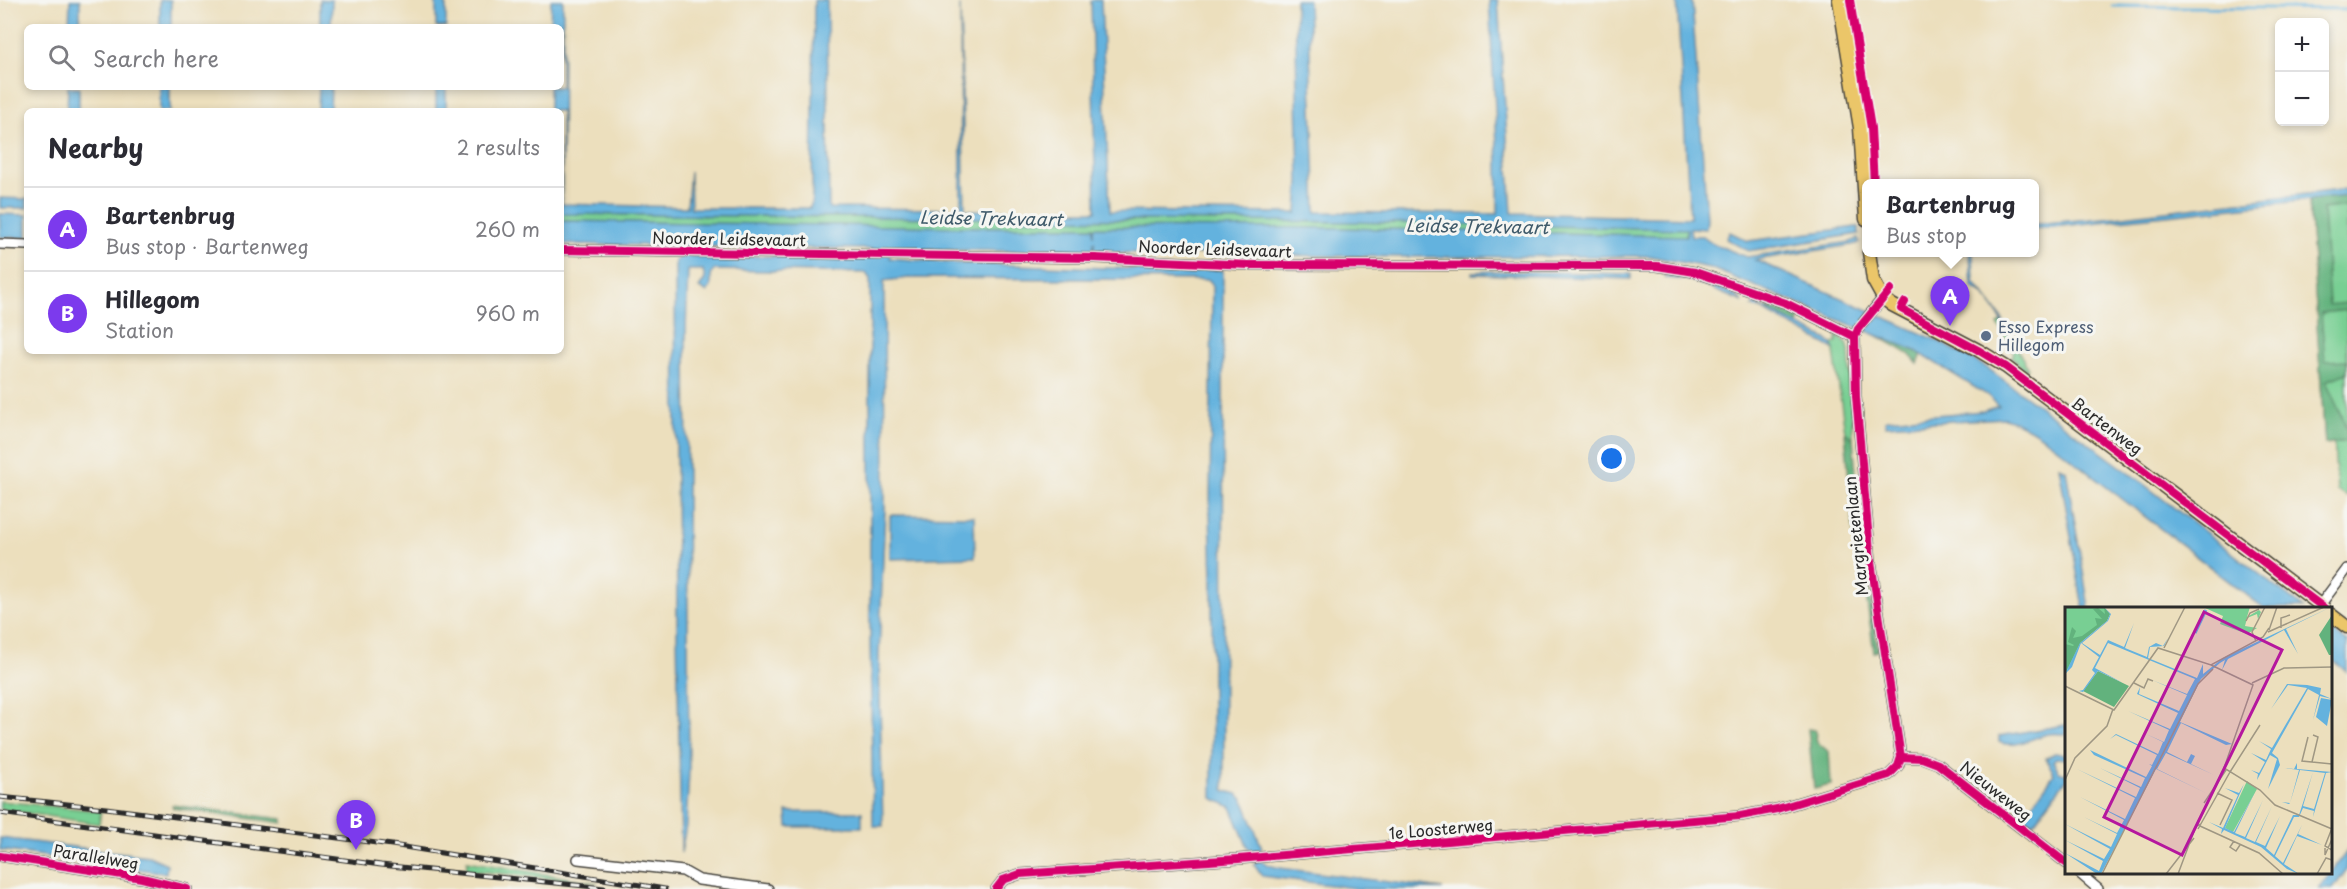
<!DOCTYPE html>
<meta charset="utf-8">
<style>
body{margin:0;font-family:"Playpen Sans",sans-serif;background:#f7f7f7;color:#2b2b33}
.controls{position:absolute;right:18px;top:18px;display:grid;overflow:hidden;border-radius:9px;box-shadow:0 3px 9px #0003}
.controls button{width:54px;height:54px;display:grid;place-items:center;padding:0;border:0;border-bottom:2px solid #e1e1e2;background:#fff;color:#2b2b33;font:30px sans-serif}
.you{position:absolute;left:1612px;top:459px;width:21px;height:21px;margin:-15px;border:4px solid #fff;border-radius:50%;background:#1a73e8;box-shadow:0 0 0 9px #1a73e833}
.badge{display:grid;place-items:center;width:39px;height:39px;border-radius:50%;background:#7c3aed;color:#fff;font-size:20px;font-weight:700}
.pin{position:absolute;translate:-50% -50px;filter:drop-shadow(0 2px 3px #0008)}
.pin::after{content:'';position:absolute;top:32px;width:21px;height:18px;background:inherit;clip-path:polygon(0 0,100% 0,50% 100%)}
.popup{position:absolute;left:1862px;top:179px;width:177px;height:78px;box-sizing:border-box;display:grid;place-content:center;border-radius:9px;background:#fff;filter:drop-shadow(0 2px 4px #0005);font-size:20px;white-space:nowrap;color:#7c7c81}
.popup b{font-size:22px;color:#2b2b33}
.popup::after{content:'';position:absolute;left:50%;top:100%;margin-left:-12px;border:12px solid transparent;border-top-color:#fff}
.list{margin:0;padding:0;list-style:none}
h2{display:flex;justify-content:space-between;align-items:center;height:78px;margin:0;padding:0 24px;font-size:26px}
h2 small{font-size:20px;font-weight:400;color:#7c7c81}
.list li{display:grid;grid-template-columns:39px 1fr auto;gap:18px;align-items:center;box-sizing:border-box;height:84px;padding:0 24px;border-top:2px solid #e1e1e2}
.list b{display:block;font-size:22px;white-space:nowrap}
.list p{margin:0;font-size:20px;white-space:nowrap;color:#7c7c81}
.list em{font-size:20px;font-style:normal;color:#7c7c81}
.icon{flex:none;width:33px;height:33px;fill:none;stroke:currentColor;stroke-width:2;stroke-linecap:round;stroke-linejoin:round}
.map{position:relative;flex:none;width:2347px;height:889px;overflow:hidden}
.search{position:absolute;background:#fff;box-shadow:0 3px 9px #0003;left:24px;top:24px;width:540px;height:66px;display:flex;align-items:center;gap:15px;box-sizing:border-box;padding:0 21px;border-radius:9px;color:#7c7c81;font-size:22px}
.panel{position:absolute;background:#fff;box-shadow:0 3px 9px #0003;left:24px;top:108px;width:540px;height:246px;border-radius:9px}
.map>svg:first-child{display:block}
.green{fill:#78cf93;stroke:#527d5f;stroke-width:1.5}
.forest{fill:#62b27d;stroke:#466e54;stroke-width:1.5}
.water{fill:#64b2de;stroke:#486e84;stroke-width:1.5}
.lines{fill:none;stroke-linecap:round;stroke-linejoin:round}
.stream{stroke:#64b2de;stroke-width:3}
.ferry{stroke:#3f5a6a;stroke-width:1.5;stroke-dasharray:8 6;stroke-linecap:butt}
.minor-casing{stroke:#484641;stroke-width:12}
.major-casing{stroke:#484641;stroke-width:15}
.minor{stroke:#fff;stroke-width:9}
.major{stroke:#ebc669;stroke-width:12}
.rail-casing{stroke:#2b2b2b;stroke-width:5}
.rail{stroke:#f6f6f2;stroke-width:3;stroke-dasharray:9;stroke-linecap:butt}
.cycleway-casing{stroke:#f6f6f2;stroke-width:11}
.cycleway{stroke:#d6006c;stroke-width:8}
.service-dot{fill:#5c6f8a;stroke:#f6f6f2;stroke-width:2}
.labels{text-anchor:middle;stroke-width:6;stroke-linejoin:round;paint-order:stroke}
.street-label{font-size:16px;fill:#2b2b2b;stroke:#f6f6f2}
.service-label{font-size:16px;fill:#4e5e75;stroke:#f6f6f2;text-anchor:start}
.water-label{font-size:18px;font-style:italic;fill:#3f5a6a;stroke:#f6f6f2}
.inset-river{fill:none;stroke:#64b2de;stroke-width:3}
.inset-road{fill:none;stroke:#9f9783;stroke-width:1.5}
.view{fill:#b5179e;fill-opacity:0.15;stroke:#b5179e;stroke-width:3}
.inset-edge{fill:none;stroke:#2b2b2b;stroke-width:3}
</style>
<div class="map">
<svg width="2347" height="889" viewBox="0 0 2347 889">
<rect width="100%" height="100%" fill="#f6f6f2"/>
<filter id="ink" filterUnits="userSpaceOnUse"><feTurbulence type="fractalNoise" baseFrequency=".0167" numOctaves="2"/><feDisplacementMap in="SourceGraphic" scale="12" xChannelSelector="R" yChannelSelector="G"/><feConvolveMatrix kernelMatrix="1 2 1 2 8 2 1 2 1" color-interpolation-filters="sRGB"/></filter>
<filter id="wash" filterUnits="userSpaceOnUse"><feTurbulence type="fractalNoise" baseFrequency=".008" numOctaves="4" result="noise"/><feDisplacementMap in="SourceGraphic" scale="24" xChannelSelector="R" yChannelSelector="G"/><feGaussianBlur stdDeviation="1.35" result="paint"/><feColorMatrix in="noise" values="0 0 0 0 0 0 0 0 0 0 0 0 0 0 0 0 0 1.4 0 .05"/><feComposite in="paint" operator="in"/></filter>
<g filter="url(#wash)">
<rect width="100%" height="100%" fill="#ecdfbd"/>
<g class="green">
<path d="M2347 196V440L2340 442 2347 441V497L2337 491 2334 443 2325 444 2309 200Z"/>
<path d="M561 214 1344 222 1687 228V236L1336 228 957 227 561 221Z"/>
<path d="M2002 322 2028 368 2025 369 2016 362 2012 356 2014 353 1998 324Z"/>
<path d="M1837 336 1847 343 1849 350 1853 438 1845 432 1833 344 1837 343Z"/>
<path d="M0 801 101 811 99 824 0 809Z"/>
<path d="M467 861 598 883 466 870Z"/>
</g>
<g class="forest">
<path d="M2347 196V206L2323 209 2329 305 2347 303V310L2321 313 2325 361 2347 360V373L2326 381 2347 429V441L2325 444 2309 200Z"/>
<path d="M1768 306 1801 316 1798 325 1768 309Z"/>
<path d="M1873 333 1922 354 1918 364 1909 354Z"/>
<path d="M1845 432 1853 438 1861 538 1854 537Z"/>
<path d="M1860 551H1864L1878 651 1874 652Z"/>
<path d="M1808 729 1815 730 1817 742 1829 752 1831 785 1814 789Z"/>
<path d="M172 805 283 819V823L173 808Z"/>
</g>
<g class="water">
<path d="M70 0H80V27H69Z"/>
<rect x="160" y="0" width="11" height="27"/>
<path d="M320 0H332L331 27H320Z"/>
<rect x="436" y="0" width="10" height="27"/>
<path d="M551 0H563L562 204 687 207 690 172 691 208H810L812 202 814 0H827L829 208 961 209 960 5 965 210 1096 211 1091 0H1101L1110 211 1297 213 1299 181 1295 0H1308L1316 212 1498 214V163L1489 0H1498L1512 213 1690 218 1677 0H1692L1707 219 1706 229 1690 228 1691 236H1703L1714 244 1747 257 1850 242 1858 239 1859 243 1852 245 1755 260 1936 340 1986 367 2132 475 2303 608H2264C2209 567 2155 524 2100 482 2073 461 2039 428 2005 418L1886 425 1885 420 1887 419 1983 411 1999 406 1987 395 1916 351 1710 268 1650 256 1406 257 889 249 890 258 952 263 1137 269 1223 270 1224 789 1226 791 1237 794 1243 799 1262 848 1259 851 1252 852 1248 848 1231 807 1212 798V578L1210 512 1212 284 1209 280 909 278 884 281 885 509 879 657 883 826H873L870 640V279L866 273 714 270 711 276V287L706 292 699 288 705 279 703 270H688L686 331 689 772 686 826 681 853 677 632 675 261 681 256 873 257 872 249 561 244V221L957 227 1336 228 1686 236 1687 229 1350 222 561 214V111H549V87H561V27H550Z"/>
<path d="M68 87H79V111H67Z"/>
<rect x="159" y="87" width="11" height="24"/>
<path d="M319 87H331L330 111H318Z"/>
<rect x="436" y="87" width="10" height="24"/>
<path d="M2347 189V196L2034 229V224L2115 217Z"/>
<path d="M0 198 27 199V208H0Z"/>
<path d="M0 214 27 215V238L0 237Z"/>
<path d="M1856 227H1859V234L1748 251 1726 239 1730 232 1748 241Z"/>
<path d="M1970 253H1973L1974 282 2001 317 2018 349C2004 330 1995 298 1972 287Z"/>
<path d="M1494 271 1631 274V279L1472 274V272Z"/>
<path d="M1671 275C1690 277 1731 288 1743 302L1690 280 1665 278 1664 276Z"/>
<path d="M1754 303 1826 339 1833 345 1834 349 1761 309 1752 307Z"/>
<path d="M2059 466 2066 470 2089 608H2083Z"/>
<path d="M890 515 974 516 975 557 890 559Z"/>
<path d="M2330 630 2347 642V672L2331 659Z"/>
<path d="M2066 725V734C2060 734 2053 733 2047 734 2032 738 2015 749 1999 742V736Z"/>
<path d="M2055 753 2066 755V759L2056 758 2053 761 2059 771 2064 773 2066 772V780L2032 825 2022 819 2054 774 2046 758Z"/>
<path d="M787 812H862V827H788Z"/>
<path d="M0 838 149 856 167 864 166 873 0 850Z"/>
<path d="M2347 851V869L2333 889H2319Z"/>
<path d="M1256 861H1262L1268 865 1280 868 1443 889H1361L1262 876 1254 865Z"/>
</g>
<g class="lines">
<path class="stream" d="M2112 6 2347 9"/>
<path class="ferry" d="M1094 227V252"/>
</g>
</g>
<g filter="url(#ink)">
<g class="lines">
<g class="minor-casing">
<g id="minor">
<path d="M0 244 27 245"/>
<path d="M561 250 1095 258 1249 265 1657 266 1695 272 1786 303 1855 337"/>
<path d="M2318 608 2347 569"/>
<path d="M1901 757 1922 758 1938 764 2066 863"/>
<path d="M0 856 142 878 187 889"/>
<path d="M578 859 683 871 699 880 768 889"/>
<path d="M2078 872 2098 889"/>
<path d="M996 889 1003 880 1020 874 1238 859 1740 816 1777 809 1889 775 1898 766 1901 757 1871 562 1856 397 1855 337 1858 329 1883 298"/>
</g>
</g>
<g class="major-casing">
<g id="major">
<path d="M1839 0 1860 128 1866 219"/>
<path d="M1869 252 1873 280 1883 298 1892 305 1978 350 2006 367 2324 608"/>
<path d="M2330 614 2347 627"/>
</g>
</g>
<use href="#minor" class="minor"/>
<use href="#major" class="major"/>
<g class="rail-casing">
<g id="rail">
<path d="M0 797 106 808 392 845 665 889"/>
<path d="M0 813 381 865 604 888"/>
</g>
</g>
<use href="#rail" class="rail"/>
<g class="cycleway-casing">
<g id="cycleway">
<path d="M1850 0 1871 128 1874 184"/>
<path d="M561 250 1095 258 1249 265 1657 266 1695 272 1786 303 1855 337"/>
<path d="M1905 302 1901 309 1978 350 2006 367 2324 608"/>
<path d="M1901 757 1922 758 1938 764 2066 863"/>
<path d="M0 856 142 878 187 889"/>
<path d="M996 889 1003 880 1020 874 1238 859 1740 816 1777 809 1889 775 1898 766 1901 757 1871 562 1856 397 1855 337 1858 329 1891 289"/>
</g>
</g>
<use href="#cycleway" class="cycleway"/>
</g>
</g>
<circle class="service-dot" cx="1986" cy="336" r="6"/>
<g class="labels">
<g class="street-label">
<text transform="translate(729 239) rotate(1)" y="6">Noorder Leidsevaart</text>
<text transform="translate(1215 249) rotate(2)" y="6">Noorder Leidsevaart</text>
<text transform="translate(2107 426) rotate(37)" y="6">Bartenweg</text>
<text transform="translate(1856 536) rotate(-96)" y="6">Margrietenlaan</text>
<text transform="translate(1996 791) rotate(38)" y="6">Nieuweweg</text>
<text transform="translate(1441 829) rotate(-5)" y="6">1e Loosterweg</text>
<text transform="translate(96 857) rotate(9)" y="6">Parallelweg</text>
</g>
<g class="service-label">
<text x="1998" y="333">Esso Express<tspan x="1998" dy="18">Hillegom</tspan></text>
</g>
<g class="water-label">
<text transform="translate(991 219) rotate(1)" y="6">Leidse Trekvaart</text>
<text transform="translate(1477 227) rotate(1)" y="6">Leidse Trekvaart</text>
</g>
</g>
<g transform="translate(2065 607)">
<rect width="267" height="267" fill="#ecdfbd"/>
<path d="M0 0H38L45 7 16 35 0 68ZM138 0H185L182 10 194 3 196 5 193 12 192 7 182 11 180 19 192 21 182 27 155 17 158 9ZM182 174 192 182 168 225 160 221Z" fill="#78cf93"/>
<path d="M39 0 45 7 42 14 15 36 0 67V37L8 39 9 38 3 35 7 20 11 24 8 31 17 29 32 18 30 11 37 12 28 2 33 1 40 7ZM267 8V48H264L254 28ZM33 64 64 79 49 100 18 84Z" fill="#62b27d"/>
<path d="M39 0 46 7 43 14 17 36 35 48 43 33 59 40 69 16 60 41 82 50 84 40 91 36 98 39 103 31 99 39 85 40 83 51 132 71 138 57V67L158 51 266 0 221 22 233 47 219 23 208 29 221 53 208 29 163 52 157 63 160 53 155 56 136 72 115 115 167 137 161 138 116 116 102 145 122 155 126 147 130 149 126 157 149 168 101 146 92 162 143 187 91 162 36 267H32L0 246 34 264 38 254 0 233 39 252 45 242 0 217 46 240 52 227 19 210 52 226 59 213 15 190 60 212 70 191 12 162 71 190 75 181 35 161 76 180 80 171 29 148 25 143 81 170 87 159 84 157 87 158 92 148 51 128 45 132 51 127 93 147 98 135 81 127 99 135 104 123 63 104 105 122 113 106 72 87 75 80 74 87 114 104 122 88 87 73 122 87 130 72 43 36 30 61 58 76 33 64 18 85 14 84 18 83 30 66 27 63 34 50 16 36 7 60 0 67 15 36 42 14 45 7ZM222 77 242 78 256 81 255 87 267 92 255 89 248 113 254 88 243 82 207 146 213 151 215 158 203 182 212 152 205 148 192 173 193 167 186 163 194 166 200 155 186 146 201 153 206 142 194 134 207 141 242 81 223 78 206 102ZM256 91 267 93 262 119 251 110ZM232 156V162L267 165 261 166 248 210 249 204 238 201 234 210H229L210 249 218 256 237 218 233 227 257 238 232 229 219 257 234 267 222 262 196 240 159 223 156 227 157 222 144 215 158 221 173 188 160 181 174 186 179 177 160 221 169 225 190 185 170 226 180 230 198 193 181 231 190 235 207 199 191 235 200 239 215 209 201 241 209 248 228 208H234L248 165 238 199 249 202 260 166 235 163 225 196 224 197 217 195 225 196 234 163 220 161 229 162Z" fill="#64b2de"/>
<path class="inset-river" d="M130 26 141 3"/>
<path class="inset-road" d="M181 14 185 6 194 2M216 21V11L225 8M204 23 212 0M203 25 259 0M191 34 187 25 200 0M99 41 120 0M146 58 188 78 159 161 195 183 210 198 267 222M69 76 79 81 83 72 88 74M187 76 219 61 267 60M0 79 49 103 93 41 146 58 198 30 204 21M243 130 237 154 267 157M247 155 253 130 248 128M165 165 195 118M0 173 10 151 42 119 48 102M152 186 167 193 155 218M139 196 161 163M135 219 194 246 218 267M267 221 260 239 267 243M133 222 165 165M169 234 165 240 171 244 175 238M260 241V248L267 232M37 267 133 77 148 62M101 267 129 231M113 267 131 219 136 217M252 267 261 251 267 253"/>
<path class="view" d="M139 5 217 43 117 248 39 210Z"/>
<rect width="267" height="267" class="inset-edge"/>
</g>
</svg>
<div class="controls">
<button>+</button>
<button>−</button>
</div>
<div class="you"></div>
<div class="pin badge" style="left:1950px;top:326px">A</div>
<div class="popup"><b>Bartenbrug</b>Bus stop</div>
<div class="pin badge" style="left:356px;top:850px">B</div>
<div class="search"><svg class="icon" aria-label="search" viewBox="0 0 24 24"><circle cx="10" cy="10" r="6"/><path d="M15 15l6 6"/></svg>Search here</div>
<section class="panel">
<h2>Nearby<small>2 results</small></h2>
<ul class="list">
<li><span class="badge">A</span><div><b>Bartenbrug</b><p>Bus stop · Bartenweg</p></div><em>260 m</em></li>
<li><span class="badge">B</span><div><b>Hillegom</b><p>Station</p></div><em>960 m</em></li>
</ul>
</section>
</div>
